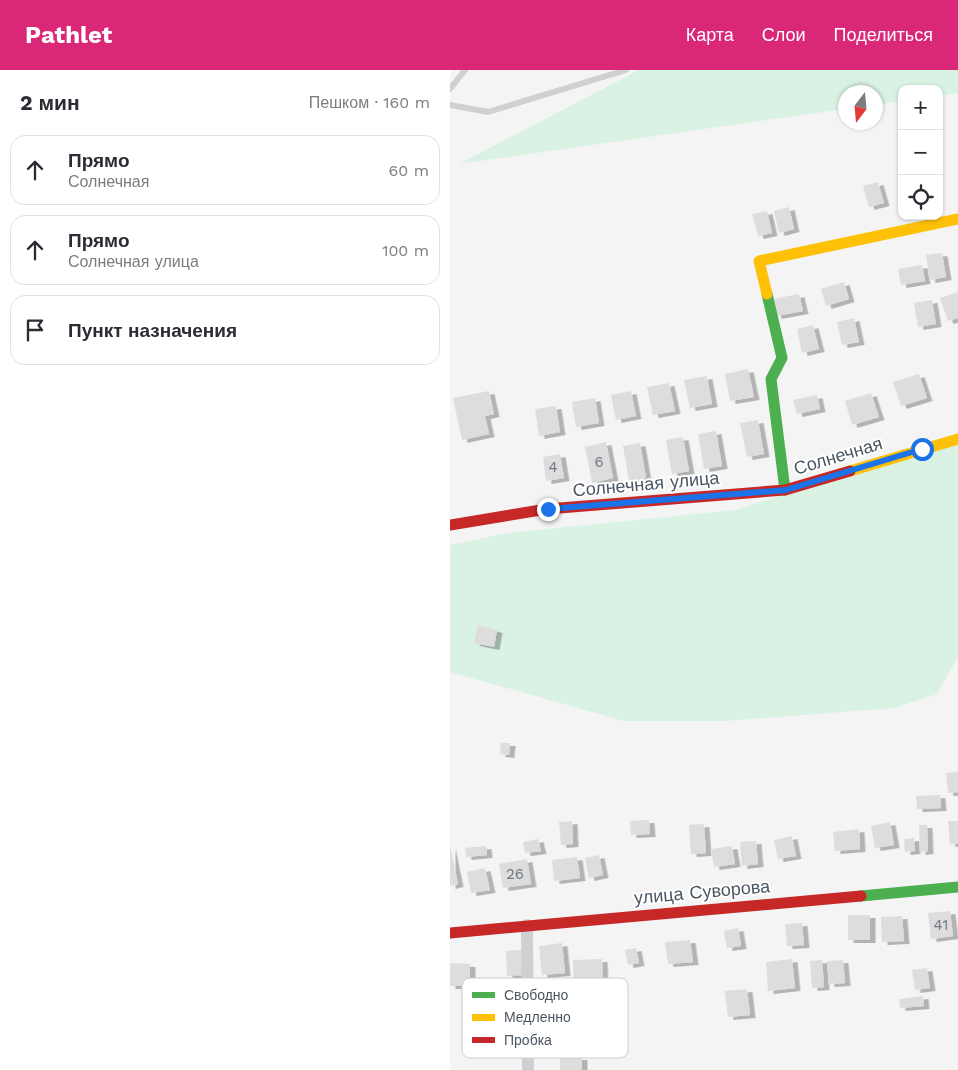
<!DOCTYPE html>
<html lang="ru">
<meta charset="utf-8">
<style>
body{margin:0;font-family:"Work Sans",sans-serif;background:#f2f2f3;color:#2b2b33}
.controls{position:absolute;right:15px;top:15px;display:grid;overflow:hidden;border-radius:10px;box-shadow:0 1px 4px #0004}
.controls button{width:45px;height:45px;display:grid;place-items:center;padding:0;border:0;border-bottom:1px solid #e1e1e2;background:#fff;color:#2b2b33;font:25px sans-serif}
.compass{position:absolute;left:388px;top:15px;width:45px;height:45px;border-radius:50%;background:#fff;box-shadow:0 1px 4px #0004;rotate:196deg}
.stop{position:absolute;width:15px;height:15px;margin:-11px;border:4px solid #1a73e8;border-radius:50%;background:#fff}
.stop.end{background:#1a73e8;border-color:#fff;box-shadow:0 1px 5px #0008}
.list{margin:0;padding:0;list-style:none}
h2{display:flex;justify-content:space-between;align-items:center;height:65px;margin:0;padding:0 20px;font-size:21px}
h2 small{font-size:16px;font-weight:400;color:#7c7c81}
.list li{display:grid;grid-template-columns:32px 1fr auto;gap:15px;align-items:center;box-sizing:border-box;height:70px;margin:0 10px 10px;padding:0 10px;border:1px solid #e1e1e2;border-radius:15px}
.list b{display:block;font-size:19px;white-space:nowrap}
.list p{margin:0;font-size:16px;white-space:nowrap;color:#7c7c81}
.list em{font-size:16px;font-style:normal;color:#7c7c81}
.icon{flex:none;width:28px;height:28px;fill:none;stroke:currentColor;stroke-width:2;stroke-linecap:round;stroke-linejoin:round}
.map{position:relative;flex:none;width:508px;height:1000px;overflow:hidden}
header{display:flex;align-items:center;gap:30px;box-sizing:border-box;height:70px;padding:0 25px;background:#db2777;color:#fff}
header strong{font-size:24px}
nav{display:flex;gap:28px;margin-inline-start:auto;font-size:18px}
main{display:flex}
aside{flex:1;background:#fff}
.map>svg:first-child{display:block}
.green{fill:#d9f2e3}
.building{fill:#ddddde;filter:url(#shadow)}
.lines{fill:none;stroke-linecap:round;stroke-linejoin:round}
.lane{stroke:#ced0d2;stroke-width:6}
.street{stroke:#ced0d2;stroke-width:12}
.fast{stroke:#4caf50;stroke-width:11}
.slow{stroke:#ffc107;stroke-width:11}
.jam{stroke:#c62828;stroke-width:11}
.route{stroke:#1a73e8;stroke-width:6}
.labels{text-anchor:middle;stroke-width:4;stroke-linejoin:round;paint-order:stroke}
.number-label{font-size:15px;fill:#707881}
.street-label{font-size:18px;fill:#4a5661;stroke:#fff}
.key{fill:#fff;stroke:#c9ccd0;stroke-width:1}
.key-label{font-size:14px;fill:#4a5661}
</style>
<header>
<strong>Pathlet</strong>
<nav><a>Карта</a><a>Слои</a><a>Поделиться</a></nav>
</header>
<main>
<aside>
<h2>2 мин<small>Пешком · 160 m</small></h2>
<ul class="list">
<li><svg class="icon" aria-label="ahead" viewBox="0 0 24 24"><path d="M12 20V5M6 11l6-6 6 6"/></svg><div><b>Прямо</b><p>Солнечная</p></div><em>60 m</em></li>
<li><svg class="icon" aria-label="ahead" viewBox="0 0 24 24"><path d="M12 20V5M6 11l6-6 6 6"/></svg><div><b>Прямо</b><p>Солнечная улица</p></div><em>100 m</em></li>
<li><svg class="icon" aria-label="arrive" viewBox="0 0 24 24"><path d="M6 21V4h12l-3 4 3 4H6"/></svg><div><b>Пункт назначения</b></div></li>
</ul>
</aside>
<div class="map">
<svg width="508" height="1000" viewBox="0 0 508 1000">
<defs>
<filter id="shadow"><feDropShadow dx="5.5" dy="3" stdDeviation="0" flood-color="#0004"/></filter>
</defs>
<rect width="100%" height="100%" fill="#f4f4f4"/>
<g class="green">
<path d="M189 0H508V23L489 26V19H452V31L426 35V22H396L395 39 9 94Z"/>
<path d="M508 371V587L487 624 444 638 275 651H174L0 602V475L57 463 286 440 472 379Z"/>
</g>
<g class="building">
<path d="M428 112 434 133 419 137 413 116Z"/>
<path d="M339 137 344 159 329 163 324 141Z"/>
<path d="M317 141 322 163 308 166 302 144Z"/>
<path d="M492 183 496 207 480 210 476 185Z"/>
<path d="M472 195 475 211 451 215 448 199Z"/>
<path d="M394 212 399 229 376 236 371 219Z"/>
<path d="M508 222V248L498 251 490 228Z"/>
<path d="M349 224 353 241 326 246 323 229Z"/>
<path d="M482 230 486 254 468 257 464 233Z"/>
<path d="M404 248 409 272 392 275 387 252Z"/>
<path d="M363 255 369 279 352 283 347 259Z"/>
<path d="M298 299 304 327 280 331 275 304Z"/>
<path d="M469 304 477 328 451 336 443 312Z"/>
<path d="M257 306 262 334 240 338 234 310Z"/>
<path d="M219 313 225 341 203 345 197 317Z"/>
<path d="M39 321 44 344 35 346 39 364 12 370 3 328Z"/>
<path d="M181 321 186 346 166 350 161 325Z"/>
<path d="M421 323 429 347 402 355 395 331Z"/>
<path d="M367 325 370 339 347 344 343 330Z"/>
<path d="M145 328 149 353 126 357 122 332Z"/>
<path d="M106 336 110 362 89 366 85 339Z"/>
<path d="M308 350 314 384 297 387 290 353Z"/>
<path d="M266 361 272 396 254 399 248 364Z"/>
<path d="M233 367 239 401 222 404 216 370Z"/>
<path d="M156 372 163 408 142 413 135 377Z"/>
<path d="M190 373 196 408 179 411 173 376Z"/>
<path d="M110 384 114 408 96 411 93 387Z"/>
<path d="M28 555 47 560 44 577 24 573Z"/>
<path d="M51 673H60L59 685 50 684Z"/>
<path d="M508 702V722L498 723 496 703Z"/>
<path d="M490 725 491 738 467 739 466 726Z"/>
<path d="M199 750 200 764 181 765 180 751Z"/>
<path d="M122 751 123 774 111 775 109 752Z"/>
<path d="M498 751H508V774H500Z"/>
<path d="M440 752 444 775 425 778 421 756Z"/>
<path d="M254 754 256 783 241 784 239 755Z"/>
<path d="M469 755H477L478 781 470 782Z"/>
<path d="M409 759 410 779 385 781 383 762Z"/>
<path d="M342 766 346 786 328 789 324 770Z"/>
<path d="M464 768 465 781 455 782 454 769Z"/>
<path d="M88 769 91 781 75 783 73 772Z"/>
<path d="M306 771 308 794 292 796 290 772Z"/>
<path d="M0 775 8 814 0 816Z"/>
<path d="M36 776 37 785 16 787 15 778Z"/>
<path d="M282 776 285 794 264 797 261 779Z"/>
<path d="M149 785 153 805 139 808 135 788Z"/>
<path d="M127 787 130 808 104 811 102 790Z"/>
<path d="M77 789 81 814 53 818 49 794Z"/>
<path d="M35 798 40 820 21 823 17 802Z"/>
<path d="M500 841 503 866 481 869 478 843Z"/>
<rect x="398" y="845" width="22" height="25"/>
<path d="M452 846 454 871 432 872 431 847Z"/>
<path d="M352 853 354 875 337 876 335 854Z"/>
<path d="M288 858 291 876 277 878 274 861Z"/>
<path d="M240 870 243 892 218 894 215 872Z"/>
<path d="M112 873 115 903 92 905 89 876Z"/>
<path d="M186 878 189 893 178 895 175 880Z"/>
<path d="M71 880 72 905 57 906 56 881Z"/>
<path d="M152 889 153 913 124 914 123 890Z"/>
<path d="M342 889 345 918 318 921 316 892Z"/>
<path d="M372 890 374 917 362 918 360 891Z"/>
<path d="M393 890 395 913 379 914 377 891Z"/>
<path d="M0 893 20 894V916H0Z"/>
<path d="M477 898 480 918 465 920 462 900Z"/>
<path d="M297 919 300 945 278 947 275 921Z"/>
<path d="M473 926 474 936 450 938 449 929Z"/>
<rect x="110" y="987" width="22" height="13"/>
</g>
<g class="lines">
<g class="lane">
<path d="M0 19 15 0"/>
<path d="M0 35 38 42 176 0"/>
</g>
<path class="street" d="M77 855 78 1000"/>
<g class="fast">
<path d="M317 224 332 288 321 309 335 420"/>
<path d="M411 826 508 817"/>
</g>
<g class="slow">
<path d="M317 224 309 191 508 149"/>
<path d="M400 401 508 369"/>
</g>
<g class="jam">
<path d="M0 455 97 439 335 420 400 401"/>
<path d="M0 863 411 826"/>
</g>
</g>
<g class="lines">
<path class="route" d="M98 439 336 420 472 379"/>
</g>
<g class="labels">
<g class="number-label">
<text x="149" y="397">6</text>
<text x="103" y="402">4</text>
<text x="65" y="809">26</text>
<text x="491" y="860">41</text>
</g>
<g class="street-label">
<text transform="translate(388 386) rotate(-17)" y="6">Солнечная</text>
<text transform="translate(196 414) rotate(-5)" y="6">Солнечная улица</text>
<text transform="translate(252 822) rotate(-5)" y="6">улица Суворова</text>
</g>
</g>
<rect x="12" y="908" width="166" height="80" rx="8" class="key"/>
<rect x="22" y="922" width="23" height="6" fill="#4caf50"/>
<rect x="22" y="944" width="23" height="7" fill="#ffc107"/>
<rect x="22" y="967" width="23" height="6" fill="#c62828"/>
<g class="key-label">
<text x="54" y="930">Свободно</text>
<text x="54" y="952">Медленно</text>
<text x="54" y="975">Пробка</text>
</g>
</svg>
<div class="controls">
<button>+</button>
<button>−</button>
<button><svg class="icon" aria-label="locate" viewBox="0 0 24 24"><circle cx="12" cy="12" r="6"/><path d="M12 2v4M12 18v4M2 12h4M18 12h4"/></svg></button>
</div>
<svg class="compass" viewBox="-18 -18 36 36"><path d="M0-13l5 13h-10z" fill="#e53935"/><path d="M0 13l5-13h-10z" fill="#7c7c81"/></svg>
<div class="stop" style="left:472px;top:379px"></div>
<div class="stop end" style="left:98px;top:439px"></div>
</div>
</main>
